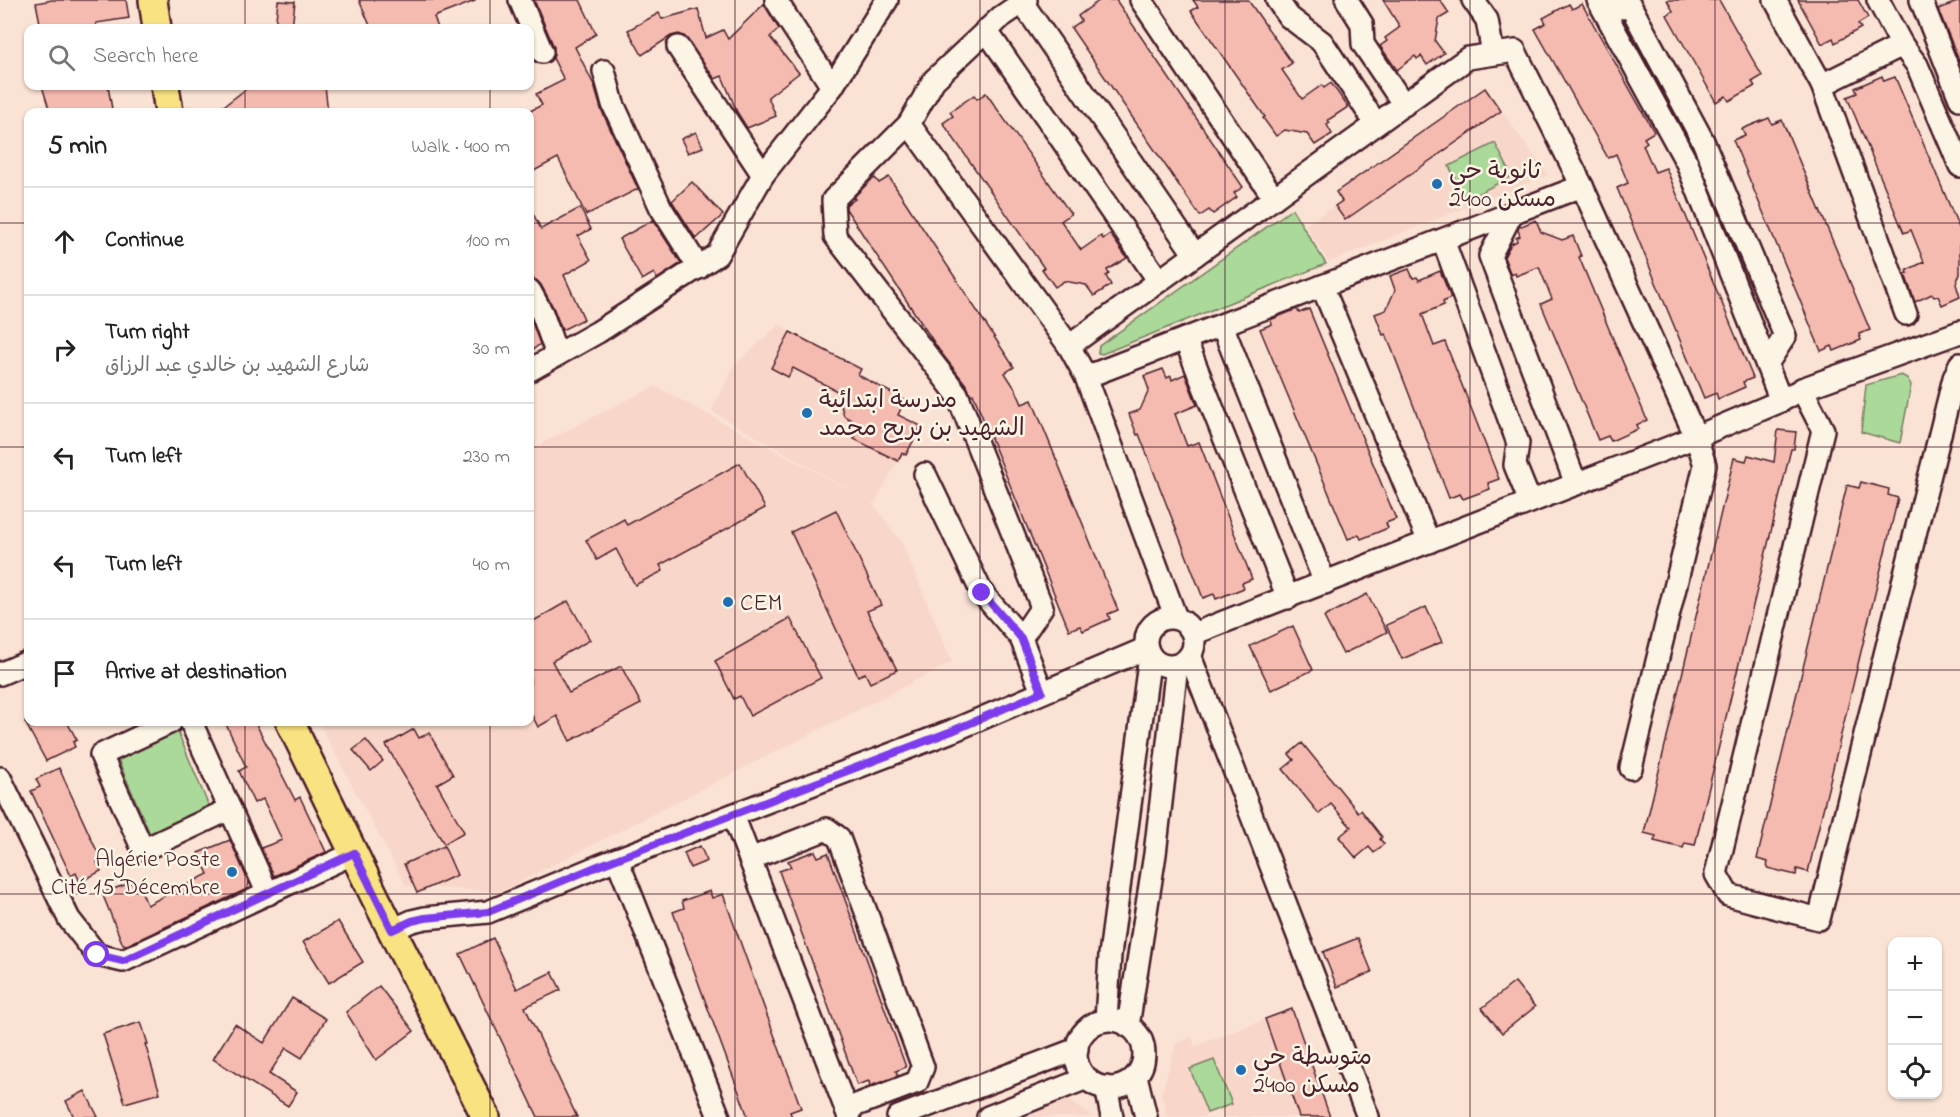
<!DOCTYPE html>
<meta charset="utf-8">
<style>
body{margin:0;font-family:"Indie Flower","Playpen Sans Arabic",sans-serif;background:#f2f2f2;color:#222}
.controls{position:absolute;right:18px;bottom:18px;display:grid;overflow:hidden;border-radius:12px;box-shadow:0 2px 4px #0004}
.controls button{width:54px;height:54px;display:grid;place-items:center;padding:0;border:0;border-bottom:2px solid #e0e0e0;background:#fff;color:#222;font:30px sans-serif}
.stop{position:absolute;width:18px;height:18px;margin:-14px;border:4px solid #7c3aed;border-radius:50%;background:#fff}
.stop.end{background:#7c3aed;border-color:#fff;box-shadow:0 2px 6px #0008}
.list{margin:0;padding:0;list-style:none}
h2{display:flex;justify-content:space-between;align-items:center;height:78px;margin:0;padding:0 24px;font-size:26px}
h2 small{font-size:20px;font-weight:400;color:#767676}
.list li{display:grid;grid-template-columns:39px 1fr auto;gap:18px;align-items:center;box-sizing:border-box;height:108px;padding:0 24px;border-top:2px solid #e0e0e0}
.list b{display:block;font-size:22px;white-space:nowrap}
.list p{margin:0;font-size:20px;white-space:nowrap;color:#767676}
.list em{font-size:20px;font-style:normal;color:#767676}
.icon{flex:none;width:33px;height:33px;fill:none;stroke:currentColor;stroke-width:2;stroke-linecap:round;stroke-linejoin:round}
.map{position:relative;flex:none;width:1960px;height:1117px;overflow:hidden}
.search{position:absolute;background:#fff;box-shadow:0 2px 4px #0004;left:24px;top:24px;width:510px;height:66px;display:flex;align-items:center;gap:15px;box-sizing:border-box;padding:0 21px;border-radius:12px;color:#767676;font-size:22px}
.panel{position:absolute;background:#fff;box-shadow:0 2px 4px #0004;left:24px;top:108px;width:510px;height:618px;border-radius:12px}
.map>svg:first-child{display:block}
.built{fill:#f8d7ca}
.green{fill:#aad999;stroke:#7a7c62;stroke-width:1.5}
.building{fill:#f5bab0;stroke:#4a1f2b;stroke-width:1.5}
.lines{fill:none;stroke-linecap:round;stroke-linejoin:round}
.minor-casing{stroke:#4a1f2b;stroke-width:26}
.major-casing{stroke:#4a1f2b;stroke-width:32}
.minor{stroke:#fcf5e5;stroke-width:21}
.major{stroke:#f8e281;stroke-width:27}
.route{stroke:#7c3aed;stroke-width:8}
.grid{fill:none;stroke:#4a1f2b;stroke-width:1.5;stroke-opacity:0.55}
.poi-dot{fill:#1f6fb2;stroke:#fcf5e5;stroke-width:2}
.labels{text-anchor:middle;stroke-width:5;stroke-linejoin:round;paint-order:stroke}
.poi-label{font-size:24px;fill:#4a1f2b;stroke:#fcf5e5;text-anchor:start}
</style>
<div class="map">
<svg width="1960" height="1117" viewBox="0 0 1960 1117">
<rect width="100%" height="100%" fill="#fae3d5"/>
<filter id="ink" filterUnits="userSpaceOnUse"><feTurbulence type="fractalNoise" baseFrequency=".0167" numOctaves="2"/><feDisplacementMap in="SourceGraphic" scale="12" xChannelSelector="R" yChannelSelector="G"/><feConvolveMatrix kernelMatrix="1 2 1 2 8 2 1 2 1" color-interpolation-filters="sRGB"/></filter>
<g filter="url(#ink)">
<g class="built">
<path d="M1485 88 1548 175 1329 262 1305 225 1342 201 1336 192Z"/>
<path d="M779 324 790 332 861 369 858 375 905 400 898 415 921 426 902 453 875 503 872 502 902 543 952 662 500 892 406 886 318 722H530V449L655 386 855 493 711 411 734 366Z"/>
<path d="M1292 1009 1330 1117H1222L1220 1110 1202 1117H1167L1161 1095 1176 1043 1192 1037 1195 1046Z"/>
<path d="M1065 1098 1094 1117H1014Z"/>
</g>
<g class="green">
<path d="M1495 143 1512 176 1466 200 1449 166Z"/>
<path d="M1292 209 1326 264 1102 354 1098 353 1099 346Z"/>
<path d="M1901 375 1907 378 1911 385 1900 443 1861 432 1866 385Z"/>
<path d="M177 730 210 809 150 834 116 755Z"/>
<path d="M1214 1060 1232 1104 1207 1113 1190 1069Z"/>
</g>
<g class="building">
<path d="M52 0H126L129 18 96 23 97 28H41L36 3Z"/>
<path d="M359 0H475V1L434 17 438 28H371Z"/>
<path d="M534 0H580L596 34 575 47 594 85 601 109 638 189 586 215 558 158 530 173V111L542 105 536 94 564 80 553 58 554 47Z"/>
<path d="M1100 0H1116L1243 187 1234 193 1237 197 1213 214 1209 210 1200 216 1071 28 1081 21 1078 16Z"/>
<path d="M1193 0H1248L1292 63 1282 70 1302 99 1322 85 1324 88 1331 83 1348 107 1328 120 1330 123 1327 125 1332 134 1315 145 1307 134 1285 130 1276 136 1263 118 1265 117 1191 11 1198 7Z"/>
<path d="M1383 0H1440L1449 13 1439 19 1435 41 1444 53 1427 65 1421 56 1417 59 1415 56 1397 70 1380 46 1387 41 1385 38 1400 27Z"/>
<path d="M1667 0H1719L1762 76 1752 82 1755 86 1729 101 1726 96 1716 102 1667 15 1673 11Z"/>
<path d="M1798 0H1858L1868 18 1858 24 1861 28 1835 43 1833 38 1822 44Z"/>
<path d="M278 1 295 2 292 28H275Z"/>
<path d="M1960 1V63L1938 9Z"/>
<path d="M764 4 779 29 770 37 799 73 768 97 776 116 747 128 737 112 722 76 715 79 684 36 679 34 671 36 642 55 628 30 659 13 662 19 698 9 706 38 723 30 728 39Z"/>
<path d="M1569 4 1572 9 1582 4 1654 132 1644 138 1647 142 1643 145 1655 172 1666 168 1753 378 1743 382 1745 387 1718 399 1716 393 1704 398 1655 280 1617 188 1628 183 1616 154 1608 158 1535 29 1546 23 1543 18Z"/>
<path d="M1882 76 1884 81 1895 77 1960 230V273L1956 284 1960 297 1942 305 1938 296 1934 297 1932 294 1915 302 1905 274 1908 273 1907 270 1924 262 1911 230 1904 233 1847 97 1857 93 1855 88Z"/>
<path d="M42 86H108L112 109 97 112H50Z"/>
<path d="M250 86H325L328 112H216Z"/>
<path d="M1485 88 1501 111 1345 220 1335 206 1342 201 1336 192Z"/>
<path d="M986 93 1071 214 1061 221 1081 250 1101 236 1103 239 1110 234 1127 258 1107 270 1109 274 1106 276 1111 285 1094 296 1086 285 1064 281 1055 287 1042 269 1044 268 943 123 953 116 950 112 974 95 977 99Z"/>
<path d="M1769 118 1772 124 1782 120 1870 330 1859 334 1861 340 1834 351 1832 346 1821 351 1733 140 1745 135 1742 129Z"/>
<path d="M696 132 703 147 688 153 681 139Z"/>
<path d="M889 177 1014 367 1005 373 1016 390 1022 404 1032 400 1118 610 1108 614 1110 619 1083 631 1080 626 1069 630 973 394 971 395 967 386 939 350 846 209V205L855 199 853 198 870 181 875 178 879 183Z"/>
<path d="M692 182 723 215 696 239 672 201Z"/>
<path d="M530 208 541 229 580 208 591 229 578 236 591 260 564 275 584 319 562 330 553 307 541 285 536 280 530 278Z"/>
<path d="M653 220 681 263 657 279 654 273 642 280 619 239Z"/>
<path d="M1536 220 1541 232 1562 240 1573 236 1581 256 1579 257 1647 420 1636 425 1638 429 1611 441 1608 436 1598 440 1541 304 1552 299 1539 267 1516 276 1515 273 1511 275 1504 257 1511 244 1517 241 1516 238 1520 236 1518 230 1519 227Z"/>
<path d="M1409 269 1413 278 1417 277 1419 280 1440 271 1451 298 1443 302 1444 305 1422 314 1434 346 1445 342 1499 479 1488 483 1490 489 1463 499 1460 494 1449 498 1386 334 1383 335 1375 314 1386 310 1395 290 1390 276Z"/>
<path d="M1297 309 1299 313 1309 309 1396 519 1386 523 1388 528 1361 539 1359 535 1348 539 1260 329 1272 324 1270 320Z"/>
<path d="M530 317 540 344 530 352Z"/>
<path d="M790 332 861 369 858 375 905 400 898 415 921 426 906 455 902 453 898 461 854 439 861 425 844 416 837 391 793 368 788 377 771 368Z"/>
<path d="M1163 369 1167 378 1171 376 1172 380 1185 374 1197 405 1175 414 1187 446 1199 442 1252 579 1242 583 1244 588 1216 599 1214 594 1203 598 1139 434 1137 435 1129 414 1140 410 1149 390 1144 376Z"/>
<path d="M1778 430 1796 432 1794 449H1791L1695 845 1685 843 1683 848 1654 841 1656 836 1644 833 1734 458 1746 461 1748 455 1774 462Z"/>
<path d="M740 463 765 508 660 565 663 571 635 585 616 549 597 560 586 540 624 519 627 525Z"/>
<path d="M1861 482 1889 489 1888 495 1898 498 1808 872 1797 869 1796 875 1767 868 1768 862 1757 859 1847 485 1859 488Z"/>
<path d="M836 510 881 605 867 611 897 670 870 683 865 673 858 676 791 532Z"/>
<path d="M1367 594 1387 632 1343 654 1324 617Z"/>
<path d="M568 601 590 640 552 661 569 693 621 666 641 704 570 741 557 716 538 727 530 711V623Z"/>
<path d="M1426 607 1442 642 1402 659 1386 625Z"/>
<path d="M790 618 821 678 750 716 740 696 734 699 715 661Z"/>
<path d="M1293 626 1313 670 1271 690 1250 646Z"/>
<path d="M25 722H67L77 740 73 742 75 747 46 761Z"/>
<path d="M225 722H255L295 800 300 797 326 852 274 876 261 848 282 840 263 799 254 803 239 771 246 767Z"/>
<path d="M414 729 419 738 429 733 453 775 437 784 464 832 444 844 386 745Z"/>
<path d="M366 740 383 761 371 771 353 750Z"/>
<path d="M1302 743 1358 812 1361 810 1382 837 1380 839 1384 844 1374 853 1369 847 1356 858 1339 837 1351 827 1331 804 1319 814 1283 769 1294 760 1289 754Z"/>
<path d="M59 768 101 860 97 862 101 871 80 882 76 873 71 876 31 791 40 787 36 779Z"/>
<path d="M230 840 249 883 247 889 127 945H123L102 893 133 882 135 887 139 885 147 905 208 874 198 853Z"/>
<path d="M444 846 457 875 417 893 404 864Z"/>
<path d="M700 846 707 861 690 868 684 853Z"/>
<path d="M815 851 818 857 828 853 906 1067 896 1071 898 1076 870 1086 869 1081 857 1085 779 871 791 867 788 861Z"/>
<path d="M710 891 712 898 723 894 746 958 801 1108 790 1112 792 1117H748L700 987 673 912 684 908 682 901Z"/>
<path d="M338 921 363 962 329 983 303 942Z"/>
<path d="M493 938 517 989 552 972 561 990 525 1007 577 1117H538L460 954Z"/>
<path d="M1358 938 1372 972 1337 987 1323 952Z"/>
<path d="M1515 982 1535 1007 1502 1033 1482 1008Z"/>
<path d="M379 986 414 1031 376 1060 346 1012Z"/>
<path d="M292 998 326 1019 302 1058 286 1048 269 1074 297 1092 288 1106 213 1059 235 1024 264 1043Z"/>
<path d="M1292 1009 1330 1117H1299L1265 1019Z"/>
<path d="M141 1022 148 1044H145L160 1093 125 1103 103 1034Z"/>
<path d="M85 1091 98 1117H74L66 1101Z"/>
</g>
<g class="lines">
<g class="minor-casing">
<g id="minor">
<path d="M520 0 542 52"/>
<path d="M776 0C794 30 814 58 832 87"/>
<path d="M1026 0 1001 17 934 80 909 124 833 200 835 236 957 394 1042 607 1021 638 1042 692"/>
<path d="M1141 0 1274 198"/>
<path d="M1277 0 1289 17 1322 42 1376 124"/>
<path d="M1347 0 1362 24 1363 44 1404 105"/>
<path d="M1473 0 1487 20 1493 54"/>
<path d="M1598 0 1687 163 1781 401"/>
<path d="M1775 0 1822 85 1906 314"/>
<path d="M1878 0 1902 45"/>
<path d="M1921 0 1960 99"/>
<path d="M1022 2 1195 255"/>
<path d="M1604 9 1631 7 1703 141 1785 336 1767 364"/>
<path d="M986 30 1159 281"/>
<path d="M678 47 763 175"/>
<path d="M604 71 613 104 661 208 699 268"/>
<path d="M1822 85 1902 45 1917 65 1960 166"/>
<path d="M909 124 1069 346 1086 377 1176 618"/>
<path d="M1512 213 1490 256 1576 484"/>
<path d="M1443 240 1518 443 1515 465 1530 502"/>
<path d="M1322 286 1429 542"/>
<path d="M530 291 542 313 557 355"/>
<path d="M1222 325 1325 583"/>
<path d="M1185 339 1288 598"/>
<path d="M1069 346 1468 58 1515 51 1582 186 1696 437 1705 465 1631 768"/>
<path d="M530 370 598 332 717 255 763 175 832 87 887 0"/>
<path d="M1086 377 1582 186"/>
<path d="M1802 389 1823 430 1716 874 1728 895 1819 919 1954 378 1960 364"/>
<path d="M925 474 982 593 1021 638"/>
<circle cx="1170" cy="642" r="24"/>
<path d="M1193 634 1696 437 1781 401 1802 389 1960 332"/>
<path d="M1190 656 1368 1117"/>
<path d="M0 674 28 662"/>
<path d="M171 722 101 755 143 850 230 809"/>
<path d="M191 722 268 894"/>
<path d="M0 778 69 919 97 955 123 961 354 853"/>
<path d="M733 815 849 1117"/>
<path d="M617 859 719 1117"/>
<path d="M750 859 827 829 839 838 923 1067 917 1082 846 1109"/>
<path d="M392 930 412 921 425 918 488 912 599 866 952 731 1147 648"/>
<path d="M1106 1020 1110 955 1150 655"/>
<circle cx="1110" cy="1054" r="34"/>
<path d="M1128 1026 1155 854 1177 665"/>
<path d="M1136 1076 1146 1117"/>
<path d="M1106 1087 1112 1117"/>
<path d="M898 1117 1077 1049"/>
<path d="M988 1117 1087 1078"/>
</g>
</g>
<g class="major-casing">
<g id="major">
<path d="M153 0 157 28"/>
<path d="M165 86 169 112"/>
<path d="M290 722 374 895 486 1117"/>
</g>
</g>
<use href="#minor" class="minor"/>
<use href="#major" class="major"/>
</g>
</g>
<g class="lines" filter="url(#ink)">
<path class="route" d="M97 955 123 961 354 853 392 930 412 921 425 918 488 912 598 866 952 731 1042 692 1021 638 982 593"/>
</g>
<path class="grid" d="M245 0V28M490 0V28M735 0V1117M980 0V1117M1225 0V1117M1470 0V1117M1715 0V1117M245 86V112M490 86V112M0 223H28M530 223H1960M0 447H28M530 447H1960M0 670H28M530 670H1960M245 722V1117M490 722V1117M0 894H1960"/>
<g class="poi-dot">
<circle cx="1437" cy="184" r="6"/>
<circle cx="807" cy="413" r="6"/>
<circle cx="728" cy="602" r="6"/>
<circle cx="232" cy="872" r="6"/>
<circle cx="1241" cy="1070" r="6"/>
</g>
<g class="labels">
<g class="poi-label">
<text x="1449" y="178">ثانوية حي<tspan x="1449" dy="28">2400 مسكن</tspan></text>
<text x="819" y="407">مدرسة ابتدائية<tspan x="819" dy="28">الشهيد بن بريح محمد</tspan></text>
<text x="740" y="610">CEM</text>
<text x="220" y="866" text-anchor="end">Algérie Poste<tspan x="220" dy="28">Cité 15 Décembre</tspan></text>
<text x="1253" y="1064">متوسطة حي<tspan x="1253" dy="28">2400 مسكن</tspan></text>
</g>
</g>
</svg>
<div class="controls">
<button>+</button>
<button>−</button>
<button><svg class="icon" aria-label="locate" viewBox="0 0 24 24"><circle cx="12" cy="12" r="6"/><path d="M12 2v4M12 18v4M2 12h4M18 12h4"/></svg></button>
</div>
<div class="stop" style="left:97px;top:955px"></div>
<div class="stop end" style="left:982px;top:593px"></div>
<div class="search"><svg class="icon" aria-label="search" viewBox="0 0 24 24"><circle cx="10" cy="10" r="6"/><path d="M15 15l6 6"/></svg>Search here</div>
<section class="panel">
<h2>5 min<small>Walk · 400 m</small></h2>
<ul class="list">
<li><svg class="icon" aria-label="ahead" viewBox="0 0 24 24"><path d="M12 20V5M6 11l6-6 6 6"/></svg><div><b>Continue</b></div><em>100 m</em></li>
<li><svg class="icon" aria-label="right" viewBox="0 0 24 24"><path d="M7 20v-9h11M14 6l5 5-5 5"/></svg><div><b>Turn right</b><p>شارع الشهيد بن خالدي عبد الرزاق</p></div><em>30 m</em></li>
<li><svg class="icon" aria-label="left" viewBox="0 0 24 24"><path d="M17 20v-9H6M10 6l-5 5 5 5"/></svg><div><b>Turn left</b></div><em>230 m</em></li>
<li><svg class="icon" aria-label="left" viewBox="0 0 24 24"><path d="M17 20v-9H6M10 6l-5 5 5 5"/></svg><div><b>Turn left</b></div><em>40 m</em></li>
<li><svg class="icon" aria-label="arrive" viewBox="0 0 24 24"><path d="M6 21V4h12l-3 4 3 4H6"/></svg><div><b>Arrive at destination</b></div></li>
</ul>
</section>
</div>
